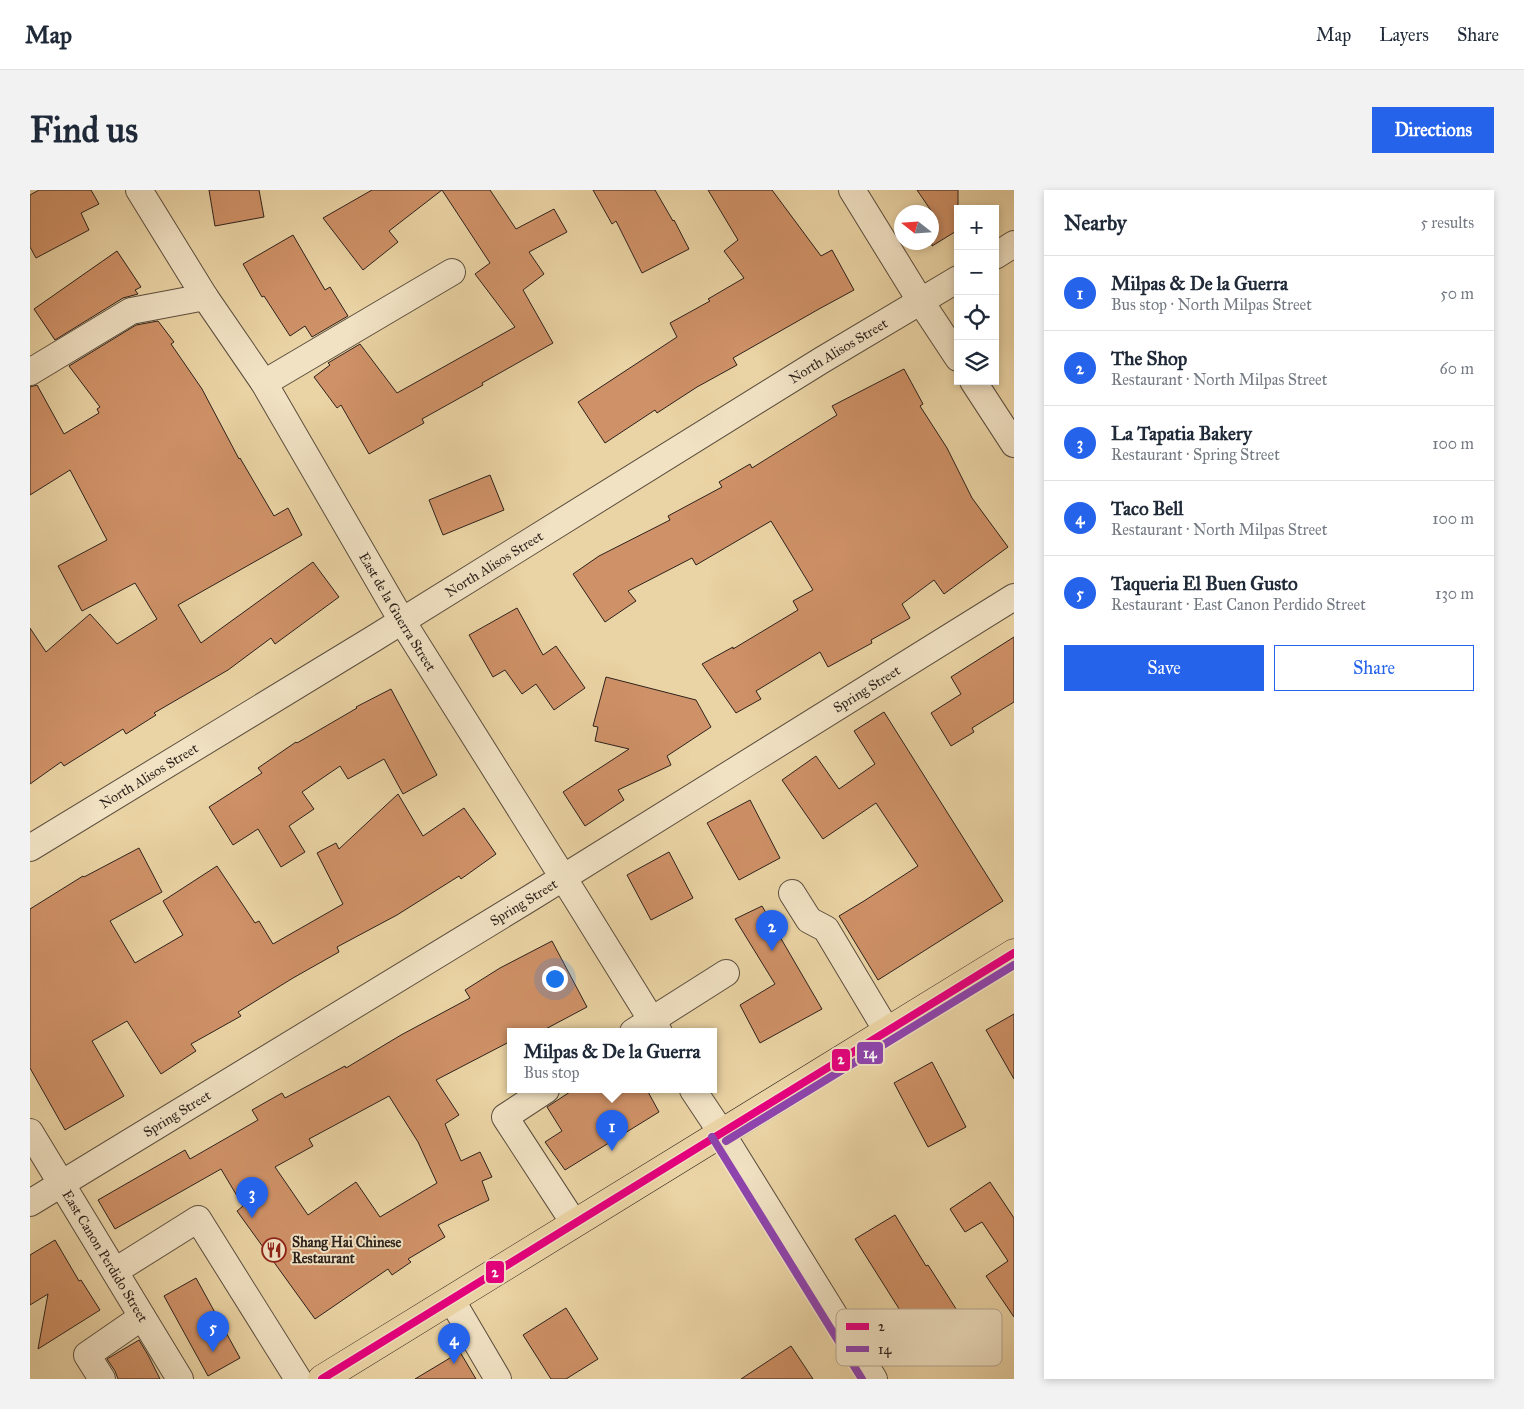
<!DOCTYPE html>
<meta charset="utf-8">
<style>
body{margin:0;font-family:"IM FELL Great Primer",serif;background:#f2f2f3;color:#1f2937}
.controls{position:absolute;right:15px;top:15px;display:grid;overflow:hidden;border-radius:0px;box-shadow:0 2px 8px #0003}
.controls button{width:45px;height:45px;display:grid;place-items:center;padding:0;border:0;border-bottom:1px solid #e0e1e3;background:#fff;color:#1f2937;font:25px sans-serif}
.compass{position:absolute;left:864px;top:15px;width:45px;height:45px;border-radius:50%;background:#fff;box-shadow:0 2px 8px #0003;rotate:287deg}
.you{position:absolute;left:524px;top:788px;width:18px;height:18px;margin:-12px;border:4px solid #fff;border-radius:50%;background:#1a73e8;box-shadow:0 0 0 8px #1a73e833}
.badge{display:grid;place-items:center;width:32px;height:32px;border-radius:50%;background:#2563eb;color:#fff;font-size:16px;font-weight:700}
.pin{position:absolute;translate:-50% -41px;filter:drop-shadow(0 1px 2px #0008)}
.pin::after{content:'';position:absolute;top:26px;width:18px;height:15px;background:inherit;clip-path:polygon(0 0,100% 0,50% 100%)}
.popup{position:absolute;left:477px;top:838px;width:210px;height:65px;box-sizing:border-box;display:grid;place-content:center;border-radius:0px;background:#fff;filter:drop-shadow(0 1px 4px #0005);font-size:16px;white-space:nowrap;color:#747a83}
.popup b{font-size:19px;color:#1f2937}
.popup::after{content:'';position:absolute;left:50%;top:100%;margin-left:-10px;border:10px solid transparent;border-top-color:#fff}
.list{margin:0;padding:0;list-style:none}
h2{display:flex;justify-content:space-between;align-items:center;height:65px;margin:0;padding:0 20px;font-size:21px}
h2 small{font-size:16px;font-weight:400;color:#747a83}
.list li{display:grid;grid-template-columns:32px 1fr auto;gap:15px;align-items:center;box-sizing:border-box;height:75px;padding:0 20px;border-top:1px solid #e0e1e3}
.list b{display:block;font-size:19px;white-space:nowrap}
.list p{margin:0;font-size:16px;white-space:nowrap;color:#747a83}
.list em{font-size:16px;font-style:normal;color:#747a83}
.actions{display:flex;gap:10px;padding:15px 20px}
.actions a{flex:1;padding:11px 0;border:1px solid #2563eb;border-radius:0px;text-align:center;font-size:18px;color:#2563eb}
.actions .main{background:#2563eb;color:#fff}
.icon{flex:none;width:28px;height:28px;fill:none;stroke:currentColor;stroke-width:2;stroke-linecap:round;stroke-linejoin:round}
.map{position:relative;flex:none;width:984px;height:1189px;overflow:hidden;border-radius:0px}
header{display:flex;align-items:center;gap:30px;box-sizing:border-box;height:70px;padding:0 25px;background:#fff;border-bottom:1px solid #e0e1e3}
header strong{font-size:24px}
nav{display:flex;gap:28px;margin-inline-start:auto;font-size:18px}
.intro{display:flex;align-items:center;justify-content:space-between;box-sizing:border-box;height:120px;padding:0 30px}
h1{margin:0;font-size:35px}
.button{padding:12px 22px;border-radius:0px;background:#2563eb;color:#fff;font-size:18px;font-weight:700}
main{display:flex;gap:30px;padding:0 30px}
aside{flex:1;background:#fff;border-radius:0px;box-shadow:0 2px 8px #0003}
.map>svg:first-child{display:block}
.building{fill:#cf9167;stroke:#2d221c;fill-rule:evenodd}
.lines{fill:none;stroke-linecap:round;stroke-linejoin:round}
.minor-casing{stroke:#5c4e3e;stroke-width:28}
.major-casing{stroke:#2d221c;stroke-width:29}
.minor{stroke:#f1e2c4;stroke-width:26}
.major{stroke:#ead3a4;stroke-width:28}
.bus-1-casing{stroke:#f1e2c4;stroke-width:11}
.bus-2-casing{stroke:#f1e2c4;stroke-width:11}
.bus-1{stroke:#e5007d;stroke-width:8}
.bus-2{stroke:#8e44ad;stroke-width:8}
.labels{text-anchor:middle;stroke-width:4;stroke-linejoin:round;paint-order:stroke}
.street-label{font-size:14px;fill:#2d221c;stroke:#f1e2c4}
.poi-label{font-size:14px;font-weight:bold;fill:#2d221c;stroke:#f1e2c4;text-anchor:start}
.key{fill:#f1e2c4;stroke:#b6a892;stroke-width:1}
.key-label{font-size:14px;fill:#2d221c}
.line-badge{stroke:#f1e2c4;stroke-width:2}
.badge-label{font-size:14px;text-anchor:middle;font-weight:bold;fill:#fff}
</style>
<header>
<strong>Map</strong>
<nav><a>Map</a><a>Layers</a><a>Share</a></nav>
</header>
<div class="intro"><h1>Find us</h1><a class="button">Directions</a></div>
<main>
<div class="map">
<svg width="984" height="1189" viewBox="0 0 984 1189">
<rect width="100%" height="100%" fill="#ead3a4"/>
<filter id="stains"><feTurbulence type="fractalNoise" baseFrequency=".004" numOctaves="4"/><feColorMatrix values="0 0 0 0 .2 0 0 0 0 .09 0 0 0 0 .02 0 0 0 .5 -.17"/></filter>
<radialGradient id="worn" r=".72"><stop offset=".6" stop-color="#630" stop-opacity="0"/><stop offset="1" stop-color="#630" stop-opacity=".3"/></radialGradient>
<g class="building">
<path d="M9 0H61L69 14 51 23 59 40 6 68 0 57V5Z"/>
<path d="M179 0H229L234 27 185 36Z"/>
<path d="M342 0H412L359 41 368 52 333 80 293 28Z"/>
<path d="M412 0H460L486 39 524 19 537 42 499 62 514 84 493 100 523 153 452 193 453 195 392 229 394 233 339 264 311 215 307 218 284 187 300 175 298 173 330 154 367 203 485 137 445 84 460 73Z"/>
<path d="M563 0H625L643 31 644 30 659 59 612 83 586 31 582 34Z"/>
<path d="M678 0H742L791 66 802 60 824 100 789 119 703 168 707 175 667 197 627 223 625 220 575 253 548 212 647 147 640 133 680 111 678 109 714 88 694 61 708 50Z"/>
<path d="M887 0H928V40L902 56V22Z"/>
<path d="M263 45 295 100 300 97 318 126 282 147 275 136 260 146 234 106 232 107 213 74Z"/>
<path d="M87 61 111 97 105 100 108 104 93 108 25 150 4 119Z"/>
<path d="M128 131 144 152 141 154 172 199 209 269 210 268 244 326 258 318 272 345 148 415 171 453 283 372 309 407 245 454 241 448 198 480 124 523 126 525 96 544 93 539 34 576 31 572 0 594V438L16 462 60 424 87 454 127 429 105 393 52 421 28 376 77 350 40 280 0 305V197L7 195 34 244 69 223 67 219 70 217 39 176 106 135Z"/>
<path d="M874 179 893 214 890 216 917 258 942 308 978 357 914 404 904 390 872 414 880 428 841 450 842 453 798 477 790 462 726 501 731 509 706 523 672 474 703 457V459L768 420 763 411 783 400 741 331 666 375 662 368 598 401 606 411 575 432 543 384 569 366 640 330 638 326 692 297 689 292 720 274 722 278 807 225 802 216Z"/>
<path d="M460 285 474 320 413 345 399 310Z"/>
<path d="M487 418 513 465 526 456 555 498 524 520 506 494 492 504 475 480 463 487 439 445Z"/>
<path d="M984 447V512L942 538 944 542 921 556 901 523 931 504 921 487Z"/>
<path d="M576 487 666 510 681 537 637 566 641 575 588 600 594 610 555 636 533 602 599 559 565 551 568 537 563 536Z"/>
<path d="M361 499 407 585 373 604 354 569 318 589 310 576 272 602 284 619 259 636 275 662 251 677 228 639 203 655 179 617 232 583 228 578 266 552 267 553 327 518 326 517Z"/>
<path d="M854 522 973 711 848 790 809 726 834 711 888 676 846 613 793 649 752 590 786 566 809 599 845 574 824 541Z"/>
<path d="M368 604 393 646 434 618 466 664 431 689 429 686 367 725 307 757 309 762 263 788 208 822 211 826 161 854 166 861 131 884 97 831 62 851 94 906 35 940 0 878V719L53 686 54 687 109 658 132 702 80 731 105 773 153 745 133 711 187 676 225 733 229 731 243 754 313 714 287 663 306 653 309 659Z"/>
<path d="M720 610 750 668 709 690 677 633Z"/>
<path d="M639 662 663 708 621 730 597 685Z"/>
<path d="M732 716 792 819 730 853 710 815 745 794 705 729Z"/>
<path d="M522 751 557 817 510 842H481V851L406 890 429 925 415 934 431 971 450 962 462 987 452 991 459 1010 408 1035 415 1047 378 1069 381 1072 362 1085 358 1079 285 1129 207 1021 213 1016 191 979 85 1039 68 1010 155 960 160 969 228 930 222 920 252 903 255 908 315 876 316 878 371 845 440 808 435 800 470 778ZM359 906 388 952 407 993 350 1027 326 992 278 1025 245 977 283 956 279 949Z"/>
<path d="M984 824V889L956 840Z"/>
<path d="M902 872 936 937 898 957 864 893Z"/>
<path d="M543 900H617L629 922 535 980 515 952 532 941 517 917Z"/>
<path d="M960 992 984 1028V1127L956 1086 978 1071 952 1032 935 1042 920 1019Z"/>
<path d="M865 1025 896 1076 898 1075 937 1136 897 1163 825 1049Z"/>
<path d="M25 1050 49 1091 51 1090 70 1120 8 1159 18 1104 0 1115V1065Z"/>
<path d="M166 1088 210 1168 178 1186 134 1106Z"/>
<path d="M536 1118 568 1169 536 1189H521L493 1145Z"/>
<path d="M109 1150 118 1165 130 1189H88L85 1181 77 1169Z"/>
<path d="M761 1156 783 1189H711Z"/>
<path d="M430 1162 446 1189H385Z"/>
</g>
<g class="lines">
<g class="minor-casing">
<g id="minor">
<path id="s1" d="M109 0 175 107 234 193 372 431 546 708 629 842"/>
<path d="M822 0 891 112 928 168"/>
<path d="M965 66 984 54"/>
<path d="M0 182 101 121 175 107"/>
<path d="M943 191 984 254"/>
<path d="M234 193 422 82"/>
<path id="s2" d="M0 658 343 449 792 170 928 89"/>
<path d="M762 703 779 730 796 739 857 841"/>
<path d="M603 842 696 783"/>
<path d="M516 900 475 927 544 1033"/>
<path d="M663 900 691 942 844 1189"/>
<path id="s3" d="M0 942 150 1189"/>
<path id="s4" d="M0 1013 502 707 984 407"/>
<path d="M85 1081 168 1029 268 1189"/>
<path d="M421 1109 468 1189"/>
<path d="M72 1189 57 1165 112 1127"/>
</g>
</g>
<g class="major-casing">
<path id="major" d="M292 1189 984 763"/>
</g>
<use href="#minor" class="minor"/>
<use href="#major" class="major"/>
<g class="bus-1-casing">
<path id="bus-1" d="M292 1189 984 763"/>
</g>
<g class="bus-2-casing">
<g id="bus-2">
<path d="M682 947 832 1189"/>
<path d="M696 951 984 775"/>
</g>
</g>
<use href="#bus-1" class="bus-1"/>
<use href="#bus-2" class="bus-2"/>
</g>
<defs>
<g id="restaurant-ring" transform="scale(1.25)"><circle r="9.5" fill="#f1e2c4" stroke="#8f2418" stroke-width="1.5"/><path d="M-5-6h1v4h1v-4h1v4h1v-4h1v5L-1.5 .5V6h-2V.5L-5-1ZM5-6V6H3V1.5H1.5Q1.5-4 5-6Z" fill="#8f2418"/></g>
</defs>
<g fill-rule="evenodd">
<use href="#restaurant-ring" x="244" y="1060"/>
</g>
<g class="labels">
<g class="street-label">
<text dy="5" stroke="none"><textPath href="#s2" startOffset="949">North Alisos Street</textPath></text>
<text dy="5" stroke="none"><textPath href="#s2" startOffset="544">North Alisos Street</textPath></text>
<text dy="5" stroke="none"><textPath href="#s1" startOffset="495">East de la Guerra Street</textPath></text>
<text dy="5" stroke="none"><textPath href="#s4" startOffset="982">Spring Street</textPath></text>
<text dy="5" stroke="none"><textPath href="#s2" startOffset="139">North Alisos Street</textPath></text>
<text dy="5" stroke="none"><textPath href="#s4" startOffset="578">Spring Street</textPath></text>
<text dy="5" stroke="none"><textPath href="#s4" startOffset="172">Spring Street</textPath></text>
<text dy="5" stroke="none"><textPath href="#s3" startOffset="145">East Canon Perdido Street</textPath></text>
</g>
<g class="poi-label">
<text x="262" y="1057">Shang Hai Chinese<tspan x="262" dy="16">Restaurant</tspan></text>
</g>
</g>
<rect x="806" y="1119" width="166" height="57" rx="8" class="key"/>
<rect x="816" y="1133" width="23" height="7" fill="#e5007d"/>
<rect x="816" y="1156" width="23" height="6" fill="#8e44ad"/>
<g class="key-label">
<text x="848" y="1141">2</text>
<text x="848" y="1164">14</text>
</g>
<g class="line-badge">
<rect x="826" y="851" width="28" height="24" rx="5" fill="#8e44ad"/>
<rect x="801" y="858" width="20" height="24" rx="5" fill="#e5007d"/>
<rect x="455" y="1070" width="20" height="24" rx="5" fill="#e5007d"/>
</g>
<g class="badge-label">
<text x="840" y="868">14</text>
<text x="811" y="874">2</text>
<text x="465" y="1087">2</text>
</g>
<rect width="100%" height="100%" filter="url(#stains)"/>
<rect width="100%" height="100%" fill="url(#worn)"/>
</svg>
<div class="controls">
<button>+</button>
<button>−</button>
<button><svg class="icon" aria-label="locate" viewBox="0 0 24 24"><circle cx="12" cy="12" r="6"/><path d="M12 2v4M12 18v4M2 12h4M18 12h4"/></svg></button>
<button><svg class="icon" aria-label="layers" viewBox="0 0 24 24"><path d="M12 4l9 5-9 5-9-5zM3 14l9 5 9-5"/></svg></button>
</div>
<svg class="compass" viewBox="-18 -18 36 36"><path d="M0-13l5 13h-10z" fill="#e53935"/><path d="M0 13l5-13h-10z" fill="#747a83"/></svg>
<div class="you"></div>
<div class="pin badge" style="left:582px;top:961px">1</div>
<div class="popup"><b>Milpas &amp; De la Guerra</b>Bus stop</div>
<div class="pin badge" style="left:742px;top:761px">2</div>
<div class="pin badge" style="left:222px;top:1028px">3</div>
<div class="pin badge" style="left:424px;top:1174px">4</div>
<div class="pin badge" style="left:183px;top:1162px">5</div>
</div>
<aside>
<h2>Nearby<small>5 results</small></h2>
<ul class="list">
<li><span class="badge">1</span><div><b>Milpas &amp; De la Guerra</b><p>Bus stop · North Milpas Street</p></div><em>50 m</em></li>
<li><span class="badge">2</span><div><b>The Shop</b><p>Restaurant · North Milpas Street</p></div><em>60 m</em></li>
<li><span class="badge">3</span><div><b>La Tapatia Bakery</b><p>Restaurant · Spring Street</p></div><em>100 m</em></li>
<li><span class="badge">4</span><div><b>Taco Bell</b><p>Restaurant · North Milpas Street</p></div><em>100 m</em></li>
<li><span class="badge">5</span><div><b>Taqueria El Buen Gusto</b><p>Restaurant · East Canon Perdido Street</p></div><em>130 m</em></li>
</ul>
<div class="actions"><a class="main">Save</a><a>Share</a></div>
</aside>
</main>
